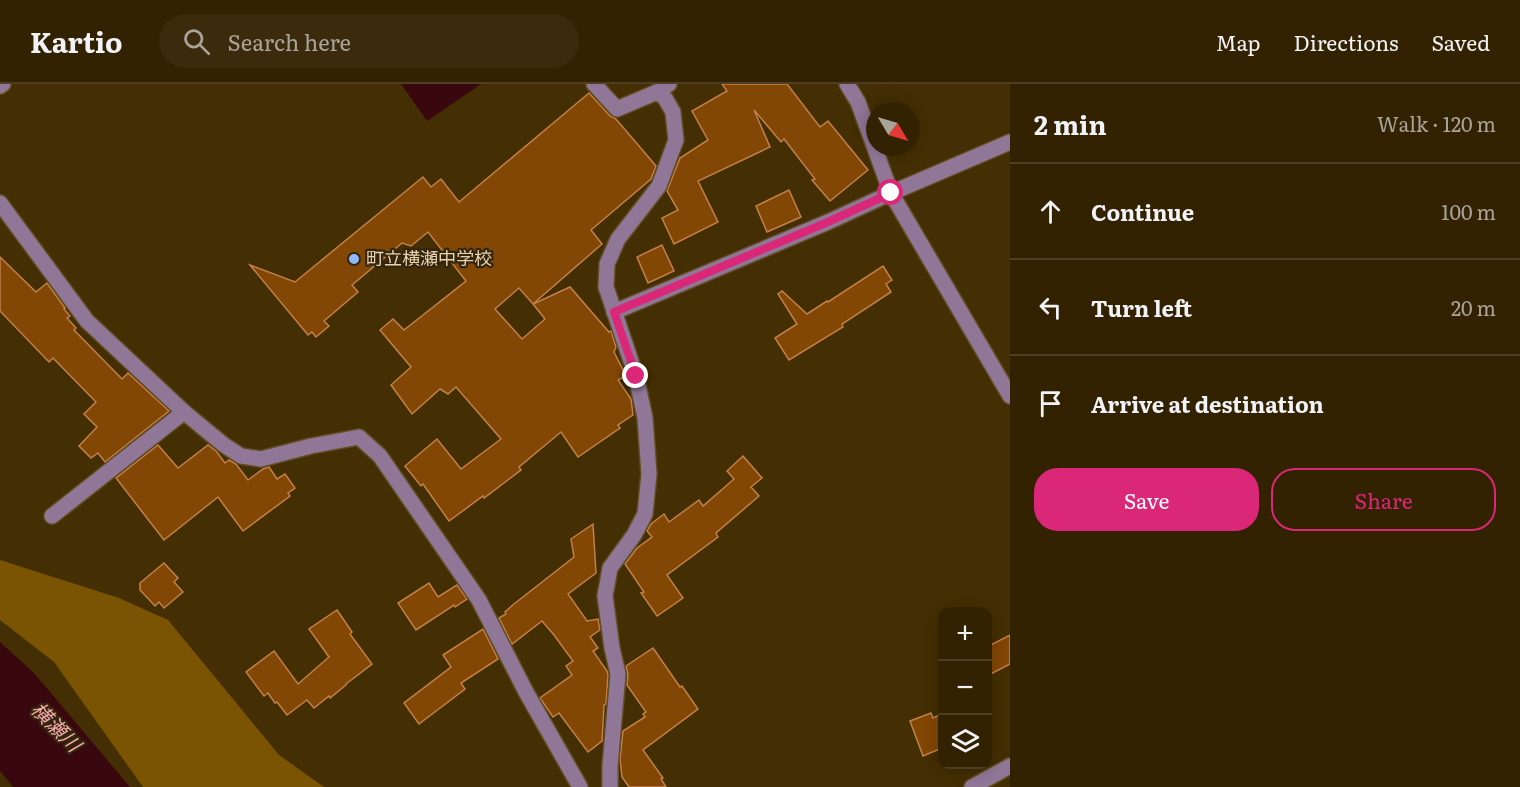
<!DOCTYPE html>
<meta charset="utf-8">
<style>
body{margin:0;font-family:Literata,"Noto Sans JP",serif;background:#3b2a0c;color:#f1f3f6}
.controls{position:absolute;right:18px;bottom:18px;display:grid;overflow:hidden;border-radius:12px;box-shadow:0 3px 15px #0003}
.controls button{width:54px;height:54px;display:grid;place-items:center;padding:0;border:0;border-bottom:2px solid #4e3f24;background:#332202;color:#f1f3f6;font:30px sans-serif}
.compass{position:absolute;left:866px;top:18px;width:54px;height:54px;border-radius:50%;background:#332202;box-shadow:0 3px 15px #0003;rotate:128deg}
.stop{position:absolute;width:18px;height:18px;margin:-14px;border:4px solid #db2777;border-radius:50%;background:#fff}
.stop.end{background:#db2777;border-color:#fff;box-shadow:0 2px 6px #0008}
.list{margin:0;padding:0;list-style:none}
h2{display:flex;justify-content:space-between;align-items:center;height:78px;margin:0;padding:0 24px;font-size:26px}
h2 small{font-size:20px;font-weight:400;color:#a9a499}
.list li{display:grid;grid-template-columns:39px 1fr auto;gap:18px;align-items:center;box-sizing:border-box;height:96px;padding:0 24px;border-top:2px solid #4e3f24}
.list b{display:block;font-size:22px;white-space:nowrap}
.list em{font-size:20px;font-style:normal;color:#a9a499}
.actions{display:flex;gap:12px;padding:18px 24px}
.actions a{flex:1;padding:14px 0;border:2px solid #db2777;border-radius:24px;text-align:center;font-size:21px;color:#db2777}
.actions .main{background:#db2777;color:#fff}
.icon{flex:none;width:33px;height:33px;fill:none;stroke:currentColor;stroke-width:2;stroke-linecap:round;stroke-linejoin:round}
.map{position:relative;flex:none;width:1010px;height:703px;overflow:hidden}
header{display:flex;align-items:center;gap:36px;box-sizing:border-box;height:84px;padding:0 30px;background:#332202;border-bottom:2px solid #4e3f24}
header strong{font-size:28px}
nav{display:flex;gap:33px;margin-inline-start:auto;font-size:21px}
.search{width:420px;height:54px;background:#3b2a0c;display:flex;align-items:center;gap:15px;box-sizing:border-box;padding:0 21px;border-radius:33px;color:#a9a499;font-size:22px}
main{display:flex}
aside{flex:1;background:#332202}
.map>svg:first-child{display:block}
.green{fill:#7a5402}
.water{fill:#39080e}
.building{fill:#824605;stroke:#c2814b;stroke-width:1.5}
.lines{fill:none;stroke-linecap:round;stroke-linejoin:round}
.minor-casing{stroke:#624c22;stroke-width:18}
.minor{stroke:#907797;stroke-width:15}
.route{stroke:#db2777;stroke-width:8}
.poi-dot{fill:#8db9fc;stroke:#34260e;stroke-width:2}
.labels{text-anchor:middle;stroke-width:4.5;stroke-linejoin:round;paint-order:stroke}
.poi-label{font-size:18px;fill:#e9d2ae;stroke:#34260e;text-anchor:start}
.water-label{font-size:20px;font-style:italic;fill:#f8aaaa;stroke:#34260e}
</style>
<header>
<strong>Kartio</strong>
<div class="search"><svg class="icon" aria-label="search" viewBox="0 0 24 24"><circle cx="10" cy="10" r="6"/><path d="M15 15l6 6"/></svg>Search here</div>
<nav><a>Map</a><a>Directions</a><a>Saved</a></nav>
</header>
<main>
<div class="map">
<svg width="1010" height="703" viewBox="0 0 1010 703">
<rect width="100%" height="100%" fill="#442e03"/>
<path class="green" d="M0 476 119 514 168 536 279 671 324 703H143L54 578 0 536Z"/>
<g class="water">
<path d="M401 0H481L427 37Z"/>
<path d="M0 558 34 589 130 703H13L0 687Z"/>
</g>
<g class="building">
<path d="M722 0H787L820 43 828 37 868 86 830 117 812 96 815 95 784 55 781 58 754 26 770 63 698 97 718 138 674 160 662 134 678 126 667 107 680 74 708 56 692 27 727 7Z"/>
<path d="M589 9 610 32 616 35 656 82 651 95 591 146 602 160 533 220 519 204 495 225 522 255 545 235 533 220 570 203 609 248 611 247 616 263 614 268 626 292 618 296 631 315 633 331 618 341 620 344 578 373 561 348 519 383 521 386 484 414 483 412 449 437 423 400 421 402 405 382 437 355 461 385 501 355 456 303 448 310 440 305 412 330 391 301 411 283 380 246 393 235 404 246 466 197 428 148 411 162 402 159 352 201 358 208 324 237 329 242 316 253 312 248 308 251 250 181 295 198 423 93 431 103 441 95 459 118Z"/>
<path d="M789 106 801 133 767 148 756 122Z"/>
<path d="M662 161 674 187 648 199 637 173Z"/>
<path d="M0 173 36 208 47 199 65 224 64 225 70 232 67 234 76 244 74 246 122 295 128 289 169 327 105 378 98 369 91 374 79 362 97 343 84 330 96 318 53 274 49 278 0 227Z"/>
<path d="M883 182 892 196 886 200 891 208 842 240 843 243 789 276 775 254 797 240 778 210 782 207 807 230 827 217 828 218Z"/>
<path d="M158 361 178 384 208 361 216 367 225 379 229 376 236 380 248 396 263 385 269 383 277 395 285 390 295 404 288 409 290 412 243 447 218 413 164 456 116 394Z"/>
<path d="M743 372 762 394 751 403 759 412 716 449 718 453 667 491 683 514 657 532 641 509 644 508 625 480 637 464 652 453 647 447 651 440 664 430 669 438 699 416 703 422 734 395 727 387Z"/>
<path d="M593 440 596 489 568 510 587 537 598 535 600 546 590 553 598 564 593 567 607 587 608 591 606 620 604 621 602 657 588 668 559 629 553 633 540 614 572 591 566 582 573 577 554 551 542 537 512 560 499 534 506 530 505 528 514 520 574 473 571 455Z"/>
<path d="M164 479 178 494 174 498 183 508 164 524 159 518 155 522 140 506V499Z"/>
<path d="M429 499 438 513 457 501 467 515 455 523 454 521 416 546 398 519Z"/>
<path d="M337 526 352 548 350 550 372 580 346 600V601L330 614 329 612 314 624 307 616 287 631 277 618 275 619 268 609 264 612 246 588 274 567 298 600 329 573 309 545Z"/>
<path d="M483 545 498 575 461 599 465 605 419 640 404 619 451 583 443 571Z"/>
<path d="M1010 551V580L987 592V563Z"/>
<path d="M653 564 680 603 682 602 698 625 643 666 663 694 661 695 666 703H629L622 693 620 675 623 647 645 633 643 630 646 628 627 601 628 590 626 582Z"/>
<path d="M931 629 933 634 942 630V664L923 672 910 637Z"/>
</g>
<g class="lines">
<g class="minor-casing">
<g id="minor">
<path d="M594 0 617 25 657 8 669 0"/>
<path d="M847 0 858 18 891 109 1010 312"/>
<path d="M0 2 3 0"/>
<path d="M0 119 87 237 184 328 224 361 241 372 261 375 311 362 359 353 380 372 479 516 526 608 580 703"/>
<path d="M614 228 828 138 891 109 1010 58"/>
<path d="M52 432 184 328"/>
<path d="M610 703V682L618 590 612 564 605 512 610 484 634 451 645 430 649 390 645 334 636 292 606 203 607 180 618 155 659 102 676 56 673 28 665 14 657 8"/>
<path d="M972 703 1010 682"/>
</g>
</g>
<use href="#minor" class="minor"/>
</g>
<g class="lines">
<path class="route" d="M636 292 614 228 828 138 891 109"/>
</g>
<circle class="poi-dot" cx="354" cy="175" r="6"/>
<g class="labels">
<g class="poi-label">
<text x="366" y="181">町立横瀬中学校</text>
</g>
<g class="water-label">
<text transform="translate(56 643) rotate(45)" y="7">横瀬川</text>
</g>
</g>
</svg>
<div class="controls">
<button>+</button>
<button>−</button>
<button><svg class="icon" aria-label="layers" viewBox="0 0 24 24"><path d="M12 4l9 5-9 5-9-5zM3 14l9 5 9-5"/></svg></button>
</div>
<svg class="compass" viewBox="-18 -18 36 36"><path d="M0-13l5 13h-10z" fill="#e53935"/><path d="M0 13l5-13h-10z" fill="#a9a499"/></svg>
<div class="stop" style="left:891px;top:109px"></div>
<div class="stop end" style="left:636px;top:292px"></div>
</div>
<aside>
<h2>2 min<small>Walk · 120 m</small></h2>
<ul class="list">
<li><svg class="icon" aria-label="ahead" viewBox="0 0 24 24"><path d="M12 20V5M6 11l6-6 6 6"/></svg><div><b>Continue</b></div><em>100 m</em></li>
<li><svg class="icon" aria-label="left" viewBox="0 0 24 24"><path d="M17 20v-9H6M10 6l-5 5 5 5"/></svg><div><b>Turn left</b></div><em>20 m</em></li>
<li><svg class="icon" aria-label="arrive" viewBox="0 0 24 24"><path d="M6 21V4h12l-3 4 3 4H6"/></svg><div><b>Arrive at destination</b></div></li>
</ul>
<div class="actions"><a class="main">Save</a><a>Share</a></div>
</aside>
</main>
